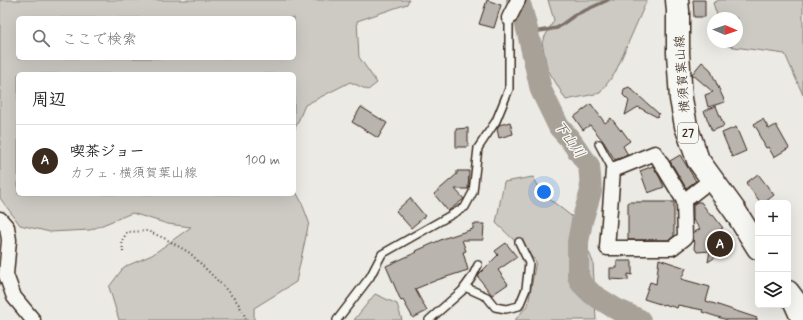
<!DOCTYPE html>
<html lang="ja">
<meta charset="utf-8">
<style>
body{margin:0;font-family:Mynerve,"Klee One",sans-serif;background:#f2f2f2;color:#222}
.controls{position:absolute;right:12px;bottom:12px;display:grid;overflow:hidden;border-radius:6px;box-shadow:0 4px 16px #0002}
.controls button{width:36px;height:36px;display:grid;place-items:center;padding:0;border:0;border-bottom:1px solid #e0e0e0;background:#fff;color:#222;font:20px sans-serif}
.compass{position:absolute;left:707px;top:12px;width:36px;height:36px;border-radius:50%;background:#fff;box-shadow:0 4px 16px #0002;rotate:92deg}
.you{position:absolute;left:544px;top:192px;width:14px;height:14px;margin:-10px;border:3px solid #fff;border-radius:50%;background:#1a73e8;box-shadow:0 0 0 6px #1a73e833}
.badge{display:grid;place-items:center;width:26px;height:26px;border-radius:50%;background:#3b2a1e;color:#fff;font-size:13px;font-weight:700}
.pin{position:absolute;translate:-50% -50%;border:2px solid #fff;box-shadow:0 1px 4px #0006}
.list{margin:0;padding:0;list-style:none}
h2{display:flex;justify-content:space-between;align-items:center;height:52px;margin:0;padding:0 16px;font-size:17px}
h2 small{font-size:13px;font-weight:400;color:#767676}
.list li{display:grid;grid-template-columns:26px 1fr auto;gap:12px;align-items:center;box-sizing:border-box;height:72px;padding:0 16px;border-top:1px solid #e0e0e0}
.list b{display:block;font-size:15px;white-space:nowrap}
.list p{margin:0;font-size:13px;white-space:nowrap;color:#767676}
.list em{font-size:13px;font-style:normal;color:#767676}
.icon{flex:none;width:22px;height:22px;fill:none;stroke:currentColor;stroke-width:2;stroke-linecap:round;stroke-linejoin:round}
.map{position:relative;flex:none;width:803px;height:320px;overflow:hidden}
.search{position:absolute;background:#fff;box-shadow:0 4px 16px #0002;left:16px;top:16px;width:280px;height:44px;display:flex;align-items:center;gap:10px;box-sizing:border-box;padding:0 14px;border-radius:6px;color:#767676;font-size:15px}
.panel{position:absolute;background:#fff;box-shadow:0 4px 16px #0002;left:16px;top:72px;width:280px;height:124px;border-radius:6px}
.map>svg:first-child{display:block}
.green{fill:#cdcac4;stroke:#847a71;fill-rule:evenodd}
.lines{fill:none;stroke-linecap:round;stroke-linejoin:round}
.stream{stroke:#7c7167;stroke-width:3.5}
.river{stroke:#a8a198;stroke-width:22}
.building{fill:#bab4ae;stroke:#3b2a1e}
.service-casing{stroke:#3b2a1e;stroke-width:10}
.minor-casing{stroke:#3b2a1e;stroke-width:17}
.primary-casing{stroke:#3b2a1e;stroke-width:25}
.path{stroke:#3b2a1e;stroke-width:2;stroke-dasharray:1 3;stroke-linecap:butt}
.service{stroke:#f6f6f2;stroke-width:7}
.minor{stroke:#f6f6f2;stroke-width:14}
.primary{stroke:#f6f6f2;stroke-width:22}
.labels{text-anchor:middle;stroke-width:3;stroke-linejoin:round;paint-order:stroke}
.shield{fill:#f6f6f2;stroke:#73675e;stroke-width:1}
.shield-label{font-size:12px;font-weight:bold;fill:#3b2a1e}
.street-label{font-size:13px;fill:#3b2a1e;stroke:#f6f6f2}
.water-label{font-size:14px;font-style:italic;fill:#615449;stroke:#f6f6f2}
</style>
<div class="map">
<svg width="803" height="320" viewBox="0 0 803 320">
<rect width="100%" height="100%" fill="#ebeae5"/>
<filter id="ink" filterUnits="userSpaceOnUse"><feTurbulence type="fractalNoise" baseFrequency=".025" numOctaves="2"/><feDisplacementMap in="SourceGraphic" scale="8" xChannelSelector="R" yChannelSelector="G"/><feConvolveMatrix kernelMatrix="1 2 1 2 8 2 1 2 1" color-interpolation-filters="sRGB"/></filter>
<g filter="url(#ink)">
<g class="green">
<path d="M0 0H409L407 4 357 21 359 57 377 83 368 90 350 82 305 105 294 131V74H18V194H294V188L301 201 309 222 296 282 254 308V320H119L109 287 124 267 152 255 191 227 168 224 132 213 90 230 50 232 20 225 0 198ZM18 18H294V58H18Z"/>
<path d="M548 0H647L615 73 600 93 566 100 547 68 542 42 554 20Z"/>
<path d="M719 0H803V95L785 54 727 46 726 42H737V18H718L713 3Z"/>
<path d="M533 177 543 194 575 219 593 262 596 320H515L528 305 536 261 496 223 504 182Z"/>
<path d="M375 294 397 304 402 320H354Z"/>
</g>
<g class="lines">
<path class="stream" d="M528 33 557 28 575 15 608 0"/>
<path class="river" d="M517 0 521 7 528 33 541 90 559 127 569 138 589 166 590 176 591 191 582 221 578 242V276L581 283 592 294 616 309 640 320"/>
</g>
<g class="building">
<path d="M487 0 501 5 494 28 479 24Z"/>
<path d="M693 0H705V17H694Z"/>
<path d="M702 62 710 69 725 102 708 107 705 95 713 92 692 74Z"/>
<path d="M629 87 659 114 657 117 638 107 625 115 629 101 623 95 624 89Z"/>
<path d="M591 104 605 123 611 118 621 131V129L630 141 623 146 628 155 615 160 603 141 590 125 583 130 574 117Z"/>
<path d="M716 106 724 126 712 131 704 111Z"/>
<path d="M361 107 387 123 378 138 352 122Z"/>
<path d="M763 119 769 129 776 125 789 148 774 157 768 147 766 148 759 135 760 134 754 124Z"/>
<path d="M510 122 513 134 499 138 497 129 499 125Z"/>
<path d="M736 127 746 151 732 157 722 133Z"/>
<path d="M468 128V147H456V129Z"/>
<path d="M680 155 696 181 686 188 670 161Z"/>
<path d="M653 166 660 178 664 187 648 193 640 171Z"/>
<path d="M457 171H469L468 189H455L464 199 448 211 434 194 457 174Z"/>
<path d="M758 174 774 195 764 203H761L746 183Z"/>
<path d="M410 198 425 216 411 228 396 211Z"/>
<path d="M628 202H674V236L669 240H628Z"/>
<path d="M697 202H701L711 216 713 215 723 228 721 229 732 246 708 262 710 251 697 252 694 247 695 242 693 240V233L700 229 693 220V205Z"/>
<path d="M473 224H484L483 240H462L466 251 463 252 468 270 437 280 415 289 427 311 413 318 403 300 401 301 386 266 417 252 416 251 445 238 473 229Z"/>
<path d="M506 243 517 257 498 270 508 284 492 295 478 277 479 274 498 255 495 251Z"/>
<path d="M659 259 686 268 681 279 710 287 706 301 757 318V320H727L702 312 703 310 678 305 677 308 664 304 663 305 644 299 650 282 656 284Z"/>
<path d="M617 261H632V275L628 274V280L610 279V268H617Z"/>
</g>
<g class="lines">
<g class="service-casing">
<g id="service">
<path d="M599 144 613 170"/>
<path d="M465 287 487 297 495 307 506 309 519 306 526 289 529 263 519 242"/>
<path d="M337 320 370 277 382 254 465 207 473 192 478 148 496 121 509 89V18"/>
<path d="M429 320 462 291 472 277 478 265"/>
</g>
</g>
<g class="minor-casing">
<g id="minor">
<path d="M509 18 518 0"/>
<path d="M655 153 684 201 685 238 672 248H607L613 170Z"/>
<path d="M684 201 712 179"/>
<path d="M0 219 7 227 9 240 6 275 14 297 33 320"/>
</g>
</g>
<g class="primary-casing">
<g id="primary">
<path d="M677 0 678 11V53L681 99 686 126 698 160 735 211 758 248"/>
<path d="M788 292 794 300 803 320"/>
</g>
</g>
<path class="path" d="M123 252 122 241 127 232 147 231 164 238 190 253 223 286 238 303 247 320"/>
<use href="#service" class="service"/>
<use href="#minor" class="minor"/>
<use href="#primary" class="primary"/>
</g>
</g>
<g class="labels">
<rect class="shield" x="678" y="123" width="20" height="20" rx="3"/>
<g class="shield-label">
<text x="688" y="137">27</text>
</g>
<g class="street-label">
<text transform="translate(681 74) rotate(-94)" y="5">横須賀葉山線</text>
</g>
<g class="water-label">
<text transform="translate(570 139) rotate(55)" y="5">下山川</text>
</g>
</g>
</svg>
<div class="controls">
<button>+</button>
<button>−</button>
<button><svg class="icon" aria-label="layers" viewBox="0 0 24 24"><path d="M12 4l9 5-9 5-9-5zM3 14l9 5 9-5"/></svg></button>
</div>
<svg class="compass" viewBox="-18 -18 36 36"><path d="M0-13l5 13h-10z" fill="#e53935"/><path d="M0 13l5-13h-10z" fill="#767676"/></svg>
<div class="you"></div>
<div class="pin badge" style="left:720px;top:244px">A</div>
<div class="search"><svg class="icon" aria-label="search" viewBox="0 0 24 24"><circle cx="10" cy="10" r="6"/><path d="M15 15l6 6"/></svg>ここで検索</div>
<section class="panel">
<h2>周辺<small></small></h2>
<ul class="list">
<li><span class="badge">A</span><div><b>喫茶ジョー</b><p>カフェ · 横須賀葉山線</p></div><em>100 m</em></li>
</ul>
</section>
</div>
